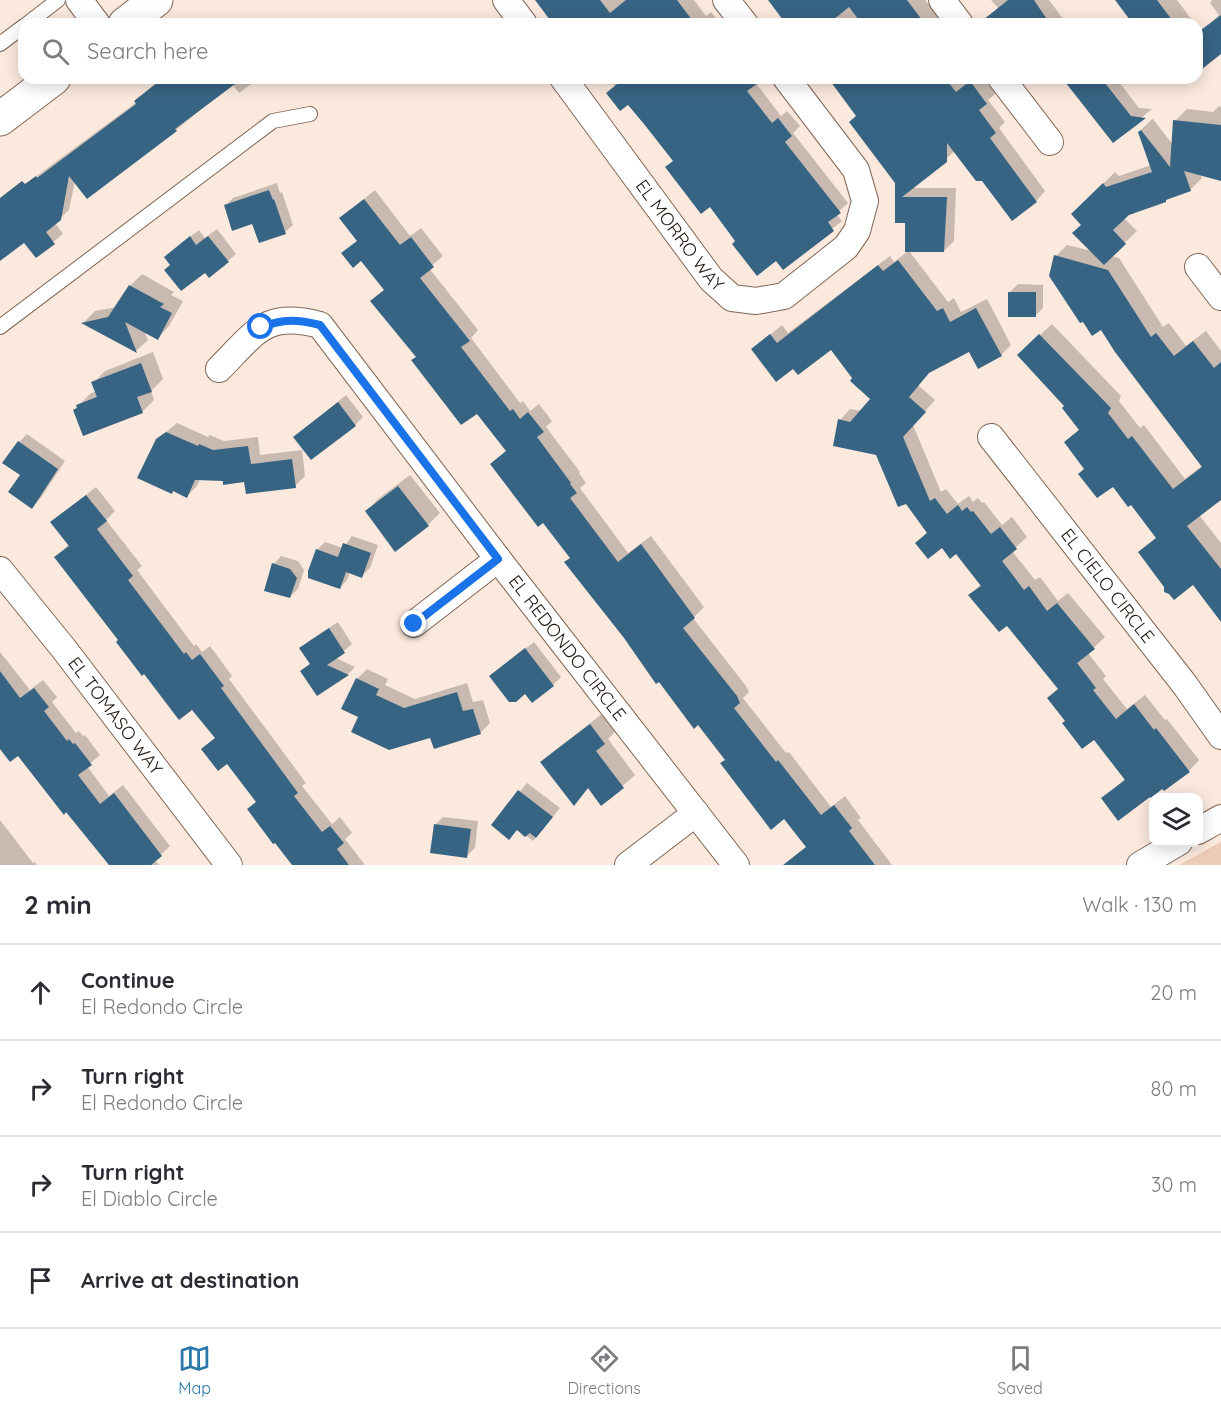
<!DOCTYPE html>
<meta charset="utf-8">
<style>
body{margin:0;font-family:Quicksand,sans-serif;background:#f7f7f7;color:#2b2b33}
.controls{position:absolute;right:18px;bottom:18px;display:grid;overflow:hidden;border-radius:12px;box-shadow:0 3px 15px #0003}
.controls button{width:54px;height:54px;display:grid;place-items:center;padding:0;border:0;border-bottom:2px solid #e1e1e2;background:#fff;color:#2b2b33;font:30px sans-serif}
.stop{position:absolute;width:18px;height:18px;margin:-14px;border:4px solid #1a73e8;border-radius:50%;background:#fff}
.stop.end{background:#1a73e8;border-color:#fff;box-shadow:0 2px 6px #0008}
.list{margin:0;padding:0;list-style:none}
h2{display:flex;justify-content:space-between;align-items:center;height:78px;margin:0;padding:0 24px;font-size:26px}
h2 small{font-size:20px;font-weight:400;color:#7c7c81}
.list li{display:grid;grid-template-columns:39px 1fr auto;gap:18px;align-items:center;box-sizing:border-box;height:96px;padding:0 24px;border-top:2px solid #e1e1e2}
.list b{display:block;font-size:22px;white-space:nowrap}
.list p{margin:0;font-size:20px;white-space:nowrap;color:#7c7c81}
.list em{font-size:20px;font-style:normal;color:#7c7c81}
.icon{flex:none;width:33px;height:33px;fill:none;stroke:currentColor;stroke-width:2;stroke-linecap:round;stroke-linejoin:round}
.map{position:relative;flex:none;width:1221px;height:865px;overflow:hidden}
.search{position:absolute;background:#fff;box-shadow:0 3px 15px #0003;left:18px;right:18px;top:18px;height:66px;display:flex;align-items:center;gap:15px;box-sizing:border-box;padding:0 21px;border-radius:18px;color:#7c7c81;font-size:22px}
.sheet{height:462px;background:#fff}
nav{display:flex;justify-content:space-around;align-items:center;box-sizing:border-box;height:84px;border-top:2px solid #e1e1e2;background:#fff;font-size:16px;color:#7c7c81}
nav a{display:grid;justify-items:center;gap:3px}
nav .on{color:#2b77aa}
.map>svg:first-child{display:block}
.green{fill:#edccb7}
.shadow{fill:#0003}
.building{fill:#386483}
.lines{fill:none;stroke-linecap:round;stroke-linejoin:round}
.service-casing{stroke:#816756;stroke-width:16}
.minor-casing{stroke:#816756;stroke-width:28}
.secondary-casing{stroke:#816756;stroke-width:35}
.service{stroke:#fff;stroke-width:14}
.minor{stroke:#fff;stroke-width:26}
.secondary{stroke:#fff;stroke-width:33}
.route{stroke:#1a73e8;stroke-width:8}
.labels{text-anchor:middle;stroke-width:6;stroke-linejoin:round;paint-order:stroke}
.street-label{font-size:18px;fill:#221811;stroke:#fbe9dd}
</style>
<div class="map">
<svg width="1221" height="865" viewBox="0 0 1221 865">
<rect width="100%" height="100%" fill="#fbe9dd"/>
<path class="green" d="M1221 842V865H1179Z"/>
<g class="shadow">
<path d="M537 0H694L706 16 711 12 720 24H558Z"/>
<path d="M770 0H925L944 24H787Z"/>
<path d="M991 0H1049L1067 24H996L998 8Z"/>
<path d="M1117 0H1177L1195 24H1135Z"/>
<path d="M1212 0H1221V51L1207 27 1219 15 1210 3Z"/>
<path d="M163 78H259L239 93 232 84 176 130 75 181 69 210 55 223 63 234 36 256 24 241 0 259V203L137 102 145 93Z"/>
<path d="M608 78H759L755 82 781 116 787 111 800 126 793 133 848 203 836 214 842 221 783 268 777 259 737 241Z"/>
<path d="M830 78H985L996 93 988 100 1005 122 999 128 1045 191 1036 201 983 179 955 151 912 188H956L954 241 944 251H909L948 302 954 298 961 312 987 299 1011 345 1001 355 970 350 931 370 918 385 935 400 913 425 941 492 946 489 958 504 969 496 973 502 978 498 982 503 984 502 1002 525 1012 517 1027 537 1012 551 1035 580 1040 577 1058 601 1068 593 1105 637 1088 653 1106 676 1103 679 1127 709 1145 695 1165 720 1167 719 1199 760 1189 771 1162 787 1103 798 1126 778 1094 738 1066 721 1059 688 1007 624 970 595 981 584 956 552 942 546 917 543 928 531 878 454 840 420 850 409 861 411 872 399 831 348 794 367 753 349 782 325 788 333 890 256 894 262 907 252V221L896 182 858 115Z"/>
<path d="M1052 78H1116L1139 108 1152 109 1113 141 1065 78 1057 84Z"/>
<path d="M1177 78H1188L1181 84Z"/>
<path d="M1219 106 1221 107V179L1200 174 1202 178 1190 190 1170 197 1165 201 1128 213 1124 218 1137 231 1111 256 1119 258 1163 327 1169 323 1186 346 1206 331 1221 351V499L1199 515 1221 543V619L1193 583 1165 587 1140 552 1157 537 1131 502 1113 485 1086 468 1066 442 1080 429 1066 406 1019 355 1052 324 1121 396 1119 401 1140 428 1144 425 1185 479 1203 465 1056 256 1067 245 1092 251 1083 225 1073 214 1115 172 1119 176 1151 165 1139 132 1151 120 1153 119 1173 145 1175 121 1187 109 1213 112Z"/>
<path d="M277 183 280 193 282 192 293 225 285 232 253 222 225 206 233 198Z"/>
<path d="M375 190 410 236 421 228 443 256 429 268 478 330 471 338 520 403 523 401 530 411 539 404 552 421 546 427 580 472 579 473 586 483 580 488 628 553 651 536 704 607 693 618 746 686 749 692 743 698 786 753 789 752 831 807 845 796 861 818 858 820 892 865H800L794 858 807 846 785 817 726 759 543 521 492 464 507 450 477 411 372 301 385 289 361 259 343 253 358 240 341 218Z"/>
<path d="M217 229 236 254 228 261 205 271 173 250 199 230 205 238Z"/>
<path d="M142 274 174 292 171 295 183 301 169 326 158 338 144 331 148 340 136 351 84 322 95 311 117 307 130 286Z"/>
<path d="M1018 284 1043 285V308L1035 316 1010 292Z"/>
<path d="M153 352 163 379 151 391 154 400 142 412 74 410 90 394 96 391 93 383 105 371Z"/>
<path d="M346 395 363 417 355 425 295 437Z"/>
<path d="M177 423 208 437 210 435 224 441 258 437 260 455 302 450 305 476 295 486 245 481 200 479 197 486 187 496 157 440Z"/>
<path d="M27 434 65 461 40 499 32 507 22 475 19 442Z"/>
<path d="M410 475 440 513 428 525 395 550 367 511 378 499Z"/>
<path d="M96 487 115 511 106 520 142 566 137 570 194 646 196 644 202 652 210 646 232 676 229 679 306 783 302 786 332 824 340 817 352 833 345 839 365 865H294L249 809 257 801 227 762 203 749 216 737 193 708 120 640 56 557 69 544 52 522Z"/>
<path d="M352 536 378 545 370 568 362 576 350 572 347 580 340 588 317 550 325 542 343 548Z"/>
<path d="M281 556 298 561 304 570 298 589 290 597 274 564Z"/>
<path d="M338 622 352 644 336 658 355 667 348 674 318 694 302 671 311 663 301 648 309 641Z"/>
<path d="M534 642 561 677 553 685 526 692 491 676Z"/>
<path d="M0 652 30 690 43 680 57 697 52 702 76 733 79 731 83 736 85 735 100 755 87 766 109 796 123 785 170 846 155 860 159 865H111L18 754 0 746Z"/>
<path d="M367 669 388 679 385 685 415 699 467 683 473 702 483 700 490 723 480 733 431 736 360 716 357 679Z"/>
<path d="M602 714 616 731 608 739 635 775 602 804 589 787 574 803 542 763 554 751Z"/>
<path d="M527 783 560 808 533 841 518 829 493 825Z"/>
<path d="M443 817 478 821 475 848 467 856 436 824Z"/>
<path d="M0 820 33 863 35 862 37 865H0Z"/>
</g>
<g class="building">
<path d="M535 0H600L610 13 626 0H677L695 24H553Z"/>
<path d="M768 0H907L925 24H862L849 7 828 24H786Z"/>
<path d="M1008 0H1034L1050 24H978Z"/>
<path d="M1115 0H1157L1175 24H1133Z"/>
<path d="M1221 15V54L1197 73V33Z"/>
<path d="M163 78H243L175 129 177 131 87 199 69 176 61 220 46 232 55 244 36 258 24 243 0 261V198L22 181 25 184 36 176 37 178 136 104 134 101Z"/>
<path d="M625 78H765L747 91 772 123 778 118 792 136 785 142 841 213 828 222 834 231 783 270 776 261 757 276 732 244 735 241 710 207 701 214 665 167 673 161 644 124 628 105 620 111 606 93Z"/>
<path d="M828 78H945L956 92 970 81 987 104 979 110 996 133 990 138 1037 202 1012 221 982 181H976L947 143V162L902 197H947L944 252H905V223H895V183L849 122 856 116Z"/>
<path d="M1062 78H1101L1131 116 1146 118 1113 143Z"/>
<path d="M1173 120 1221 125V181L1184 171 1191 191 1166 200V202L1129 215 1113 230 1126 244 1104 265 1072 233 1081 225 1071 214 1103 183 1106 187 1152 172 1138 132 1141 130 1170 167Z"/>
<path d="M269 190 273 200 274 199 286 234 259 243 252 224 232 231 224 205Z"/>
<path d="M364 199 400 245 411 237 434 267 420 278 470 341 461 347 510 411 513 409 520 419 528 412 544 432 537 437 571 483 570 484 577 493 570 498 618 562 641 544 695 618 683 628 737 696 740 703 734 708 776 762 778 760 821 815 834 805 852 828 849 831 875 865H783L806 847 784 819 771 830 720 763 725 760 698 725 694 729 659 682 656 684 624 638 564 562 570 558 543 523 538 527 490 464 506 451 477 414 461 425 411 360 416 357 370 301 384 290 361 261 353 268 341 253 357 241 339 218Z"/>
<path d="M190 236 196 245 208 236 229 262 209 278 205 273 181 291 164 270 170 265 164 257Z"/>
<path d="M1054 255 1108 270 1151 337 1156 333 1174 356 1193 341 1214 368 1221 362V500L1187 526 1221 569V622L1193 585 1174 600 1169 594 1164 592V587L1138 552 1156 538 1131 505 1128 507 1113 487 1097 498 1078 474 1084 469 1064 442 1079 430 1062 408 1064 406 1017 355 1039 334 1111 408 1108 413 1128 439 1132 436 1173 489 1202 467 1115 352 1101 330 1092 336 1083 322 1080 323 1049 276Z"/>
<path d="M898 260 937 311 943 308 950 322 976 308 1002 356 978 369 969 352 929 373 909 397 926 412 903 437 930 501 935 498 947 514 958 505 962 511 967 507 971 512 973 511 991 534 1000 527 1017 549 1002 561 1024 590 1029 586 1047 611 1057 603 1095 649 1077 663 1096 688 1093 690 1116 719 1134 704 1154 730 1156 728 1190 772 1164 791 1162 789 1151 798 1150 797 1118 821 1101 798 1125 780 1094 740 1082 749 1062 723 1065 721 1047 698 1058 689 1007 626 999 632 968 595 981 586 956 554 950 559 942 548 928 559 915 543 927 533 906 504 898 507 876 455 833 446 838 419 850 422 870 399 850 381 852 378 831 350 798 375 793 369 776 382 751 349 770 334 777 343 878 265 883 271Z"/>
<path d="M129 285 164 304 160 307 172 313 158 340 125 322 137 353 81 323 108 317Z"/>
<rect x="1008" y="292" width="28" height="25"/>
<path d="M141 363 152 392 137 397 143 413 83 436 73 410 77 408 76 405 97 397 91 382Z"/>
<path d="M338 402 356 426 311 460 293 437Z"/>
<path d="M166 432 198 446 199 444 213 450 248 446 251 464 292 459 296 488 246 494 244 482 223 485V481L195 480 187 498 173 491 172 494 137 478 156 439Z"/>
<path d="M18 441 58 469 32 509 8 492 20 475 2 463Z"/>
<path d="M398 486 429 526 395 552 365 511Z"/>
<path d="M86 495 107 521 97 529 133 576 128 580 184 654 186 652 192 660 200 654 224 686 221 688 298 793 294 796 322 832 330 826 344 843 337 849 349 865H292L275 843 273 844 247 809 256 802 227 764 218 771 201 749 215 738 192 710 179 720 144 674 142 676 116 642 118 640 54 557 69 546 50 522Z"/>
<path d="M343 543 371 553 362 578 346 572 340 589 308 578V571L316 549 338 557Z"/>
<path d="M272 563 290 569 297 578 290 598 264 591Z"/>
<path d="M329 628 345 653 327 665 349 675 317 696 300 671 310 664 299 648Z"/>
<path d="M525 648 554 686 532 703 525 694 516 702H509L489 676Z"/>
<path d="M0 671 20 698 34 688 49 707 44 711 67 741 69 739 73 744 75 743 92 765 78 775 100 804 114 793 162 856 151 865H109L66 812 64 815 18 756 10 762 0 749Z"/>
<path d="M356 678 379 689 376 695 404 708 457 692 463 711 473 709 481 734 434 749 430 738 389 750 351 732 358 717 341 709Z"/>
<path d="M590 724 605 744 596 751 624 788 601 806 588 788 574 806 540 762Z"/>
<path d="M518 790 553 817 536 838 530 833 525 837 517 830 509 840 491 825Z"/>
<path d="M434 824 471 829 467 858 430 853Z"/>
</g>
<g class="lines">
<g class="service-casing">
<g id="service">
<path d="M27 24 58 0"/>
<path d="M0 44 24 26"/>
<path d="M0 327 273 121 310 114"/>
</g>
</g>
<g class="minor-casing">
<g id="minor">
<path d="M79 0 97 24"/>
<path d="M506 0 524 24"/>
<path d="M726 0 745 24"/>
<path d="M942 0 960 24"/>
<path id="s1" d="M563 78 711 279 732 298 756 301 784 296 846 247 857 231 865 201 856 170 786 78"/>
<path d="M1001 78 1050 142"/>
<path d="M1198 267 1221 297"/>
<path id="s2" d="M219 369C255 333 265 310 320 325L498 559 736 865"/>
<path id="s3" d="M991 437 1185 685 1221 736"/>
<path id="s4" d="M0 570 64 649 229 865"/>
<path d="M414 624 498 559"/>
<path d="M1198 831 1221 818"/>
<path d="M628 865 696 813"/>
<path d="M1140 865 1179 842"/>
</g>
</g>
<g class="secondary-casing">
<g id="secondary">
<path d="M125 24 156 0"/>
<path d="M0 119 54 78"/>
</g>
</g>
<use href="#service" class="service"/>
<use href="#minor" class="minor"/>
<use href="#secondary" class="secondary"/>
</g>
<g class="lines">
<path class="route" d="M261 327C284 319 296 319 320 325L498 559 414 624"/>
</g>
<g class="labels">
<g class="street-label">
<text dy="6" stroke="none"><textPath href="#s1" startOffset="196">EL MORRO WAY</textPath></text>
<text dy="6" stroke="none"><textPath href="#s3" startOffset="189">EL CIELO CIRCLE</textPath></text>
<text dy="6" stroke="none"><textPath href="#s2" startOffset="526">EL REDONDO CIRCLE</textPath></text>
<text dy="6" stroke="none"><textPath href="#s4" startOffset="186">EL TOMASO WAY</textPath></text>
</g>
</g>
</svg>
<div class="controls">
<button><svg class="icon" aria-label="layers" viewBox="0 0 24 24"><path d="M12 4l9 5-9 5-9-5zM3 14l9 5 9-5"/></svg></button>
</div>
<div class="stop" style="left:261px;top:327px"></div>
<div class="stop end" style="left:414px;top:624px"></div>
<div class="search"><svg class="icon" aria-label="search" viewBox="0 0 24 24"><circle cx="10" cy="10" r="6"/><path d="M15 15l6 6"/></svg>Search here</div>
</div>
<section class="sheet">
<h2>2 min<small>Walk · 130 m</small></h2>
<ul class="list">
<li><svg class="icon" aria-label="ahead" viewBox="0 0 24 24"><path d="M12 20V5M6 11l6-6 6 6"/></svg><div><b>Continue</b><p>El Redondo Circle</p></div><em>20 m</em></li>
<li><svg class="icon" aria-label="right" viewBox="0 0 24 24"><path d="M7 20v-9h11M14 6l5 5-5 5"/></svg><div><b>Turn right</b><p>El Redondo Circle</p></div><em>80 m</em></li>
<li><svg class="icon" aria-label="right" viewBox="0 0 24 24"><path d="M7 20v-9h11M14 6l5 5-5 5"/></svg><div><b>Turn right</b><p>El Diablo Circle</p></div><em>30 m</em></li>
<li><svg class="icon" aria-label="arrive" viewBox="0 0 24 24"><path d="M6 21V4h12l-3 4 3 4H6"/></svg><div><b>Arrive at destination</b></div></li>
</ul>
</section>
<nav>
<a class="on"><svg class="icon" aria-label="map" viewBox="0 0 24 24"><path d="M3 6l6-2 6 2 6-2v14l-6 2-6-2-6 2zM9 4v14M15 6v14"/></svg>Map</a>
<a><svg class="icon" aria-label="directions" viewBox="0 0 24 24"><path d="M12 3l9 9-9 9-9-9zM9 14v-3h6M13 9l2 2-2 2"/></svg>Directions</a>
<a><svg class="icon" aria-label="saved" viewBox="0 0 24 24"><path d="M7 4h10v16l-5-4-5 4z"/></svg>Saved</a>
</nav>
